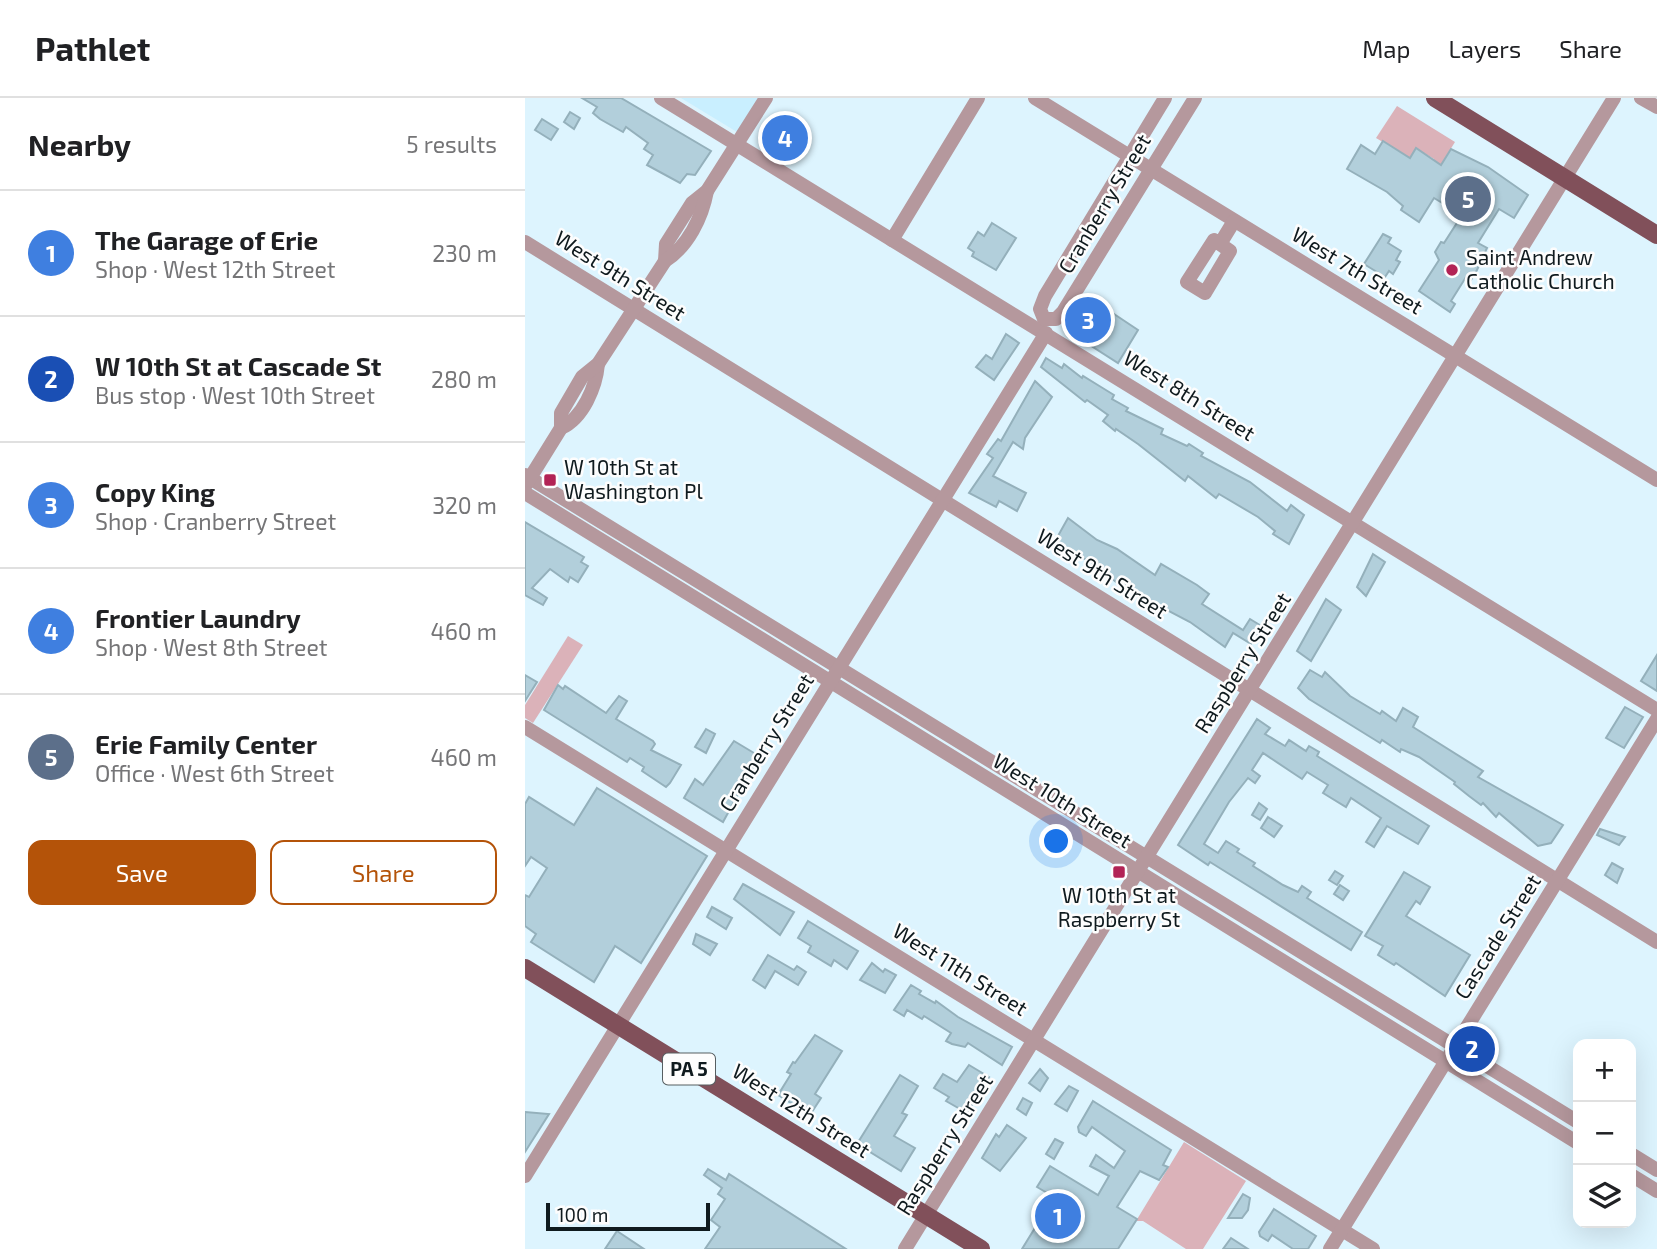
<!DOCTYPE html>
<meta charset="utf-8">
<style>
body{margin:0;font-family:"Exo 2",sans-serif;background:#f2f2f2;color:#202124}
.controls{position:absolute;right:21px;bottom:21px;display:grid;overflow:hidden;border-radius:14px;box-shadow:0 7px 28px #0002}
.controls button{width:63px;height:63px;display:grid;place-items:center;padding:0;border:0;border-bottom:2px solid #e0e0e0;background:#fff;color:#202124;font:35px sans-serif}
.scale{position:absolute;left:21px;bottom:18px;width:164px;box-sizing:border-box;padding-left:7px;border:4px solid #0f1a1e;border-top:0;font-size:19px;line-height:24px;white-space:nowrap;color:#0f1a1e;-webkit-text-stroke:5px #fdfdfd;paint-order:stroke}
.you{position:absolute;left:532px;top:744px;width:24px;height:24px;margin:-18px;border:5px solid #fff;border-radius:50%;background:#1a73e8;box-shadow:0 0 0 10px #1a73e833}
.badge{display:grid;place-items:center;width:46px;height:46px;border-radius:50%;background:#b45309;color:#fff;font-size:23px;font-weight:700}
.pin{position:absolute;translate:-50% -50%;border:4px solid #fff;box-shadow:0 2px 7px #0006}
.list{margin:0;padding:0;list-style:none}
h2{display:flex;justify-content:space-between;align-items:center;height:91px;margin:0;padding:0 28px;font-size:30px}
h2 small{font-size:23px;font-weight:400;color:#757577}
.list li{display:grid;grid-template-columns:46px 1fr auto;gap:21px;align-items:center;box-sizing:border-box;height:126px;padding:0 28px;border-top:2px solid #e0e0e0}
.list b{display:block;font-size:26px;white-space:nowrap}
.list p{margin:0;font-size:23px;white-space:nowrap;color:#757577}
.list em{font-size:23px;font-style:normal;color:#757577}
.actions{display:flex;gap:14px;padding:21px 28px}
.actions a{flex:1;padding:16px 0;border:2px solid #b45309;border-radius:14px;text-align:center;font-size:24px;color:#b45309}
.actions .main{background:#b45309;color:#fff}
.icon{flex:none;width:38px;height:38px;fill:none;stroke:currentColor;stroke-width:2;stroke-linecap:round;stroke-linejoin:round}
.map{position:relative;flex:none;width:1132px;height:1151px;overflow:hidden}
header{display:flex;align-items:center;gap:42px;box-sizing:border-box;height:98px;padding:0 35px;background:#fff;border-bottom:2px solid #e0e0e0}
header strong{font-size:33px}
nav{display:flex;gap:38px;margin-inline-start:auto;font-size:24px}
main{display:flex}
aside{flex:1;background:#fff}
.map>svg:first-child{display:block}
.built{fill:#c9efff}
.green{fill:#dbb2b9}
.building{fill:#b2cfdb;stroke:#94b0bb;stroke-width:2}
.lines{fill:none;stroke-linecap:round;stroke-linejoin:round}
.minor{stroke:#b5989d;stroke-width:14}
.major{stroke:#81505a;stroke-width:18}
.poi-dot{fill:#b22355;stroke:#fdfdfd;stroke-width:2.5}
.labels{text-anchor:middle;stroke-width:5;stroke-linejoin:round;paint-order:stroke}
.shield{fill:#fdfdfd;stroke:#565e61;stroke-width:2}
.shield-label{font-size:19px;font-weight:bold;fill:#0f1a1e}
.street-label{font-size:21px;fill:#0f1a1e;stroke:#fdfdfd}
.poi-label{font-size:21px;fill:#0f1a1e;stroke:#fdfdfd;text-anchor:start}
</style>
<header>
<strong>Pathlet</strong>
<nav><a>Map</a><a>Layers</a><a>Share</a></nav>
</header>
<main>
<aside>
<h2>Nearby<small>5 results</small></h2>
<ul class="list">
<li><span class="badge" style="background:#3f7fe0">1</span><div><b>The Garage of Erie</b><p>Shop · West 12th Street</p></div><em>230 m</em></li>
<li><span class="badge" style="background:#1a4fb4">2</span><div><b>W 10th St at Cascade St</b><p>Bus stop · West 10th Street</p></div><em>280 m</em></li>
<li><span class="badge" style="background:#3f7fe0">3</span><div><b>Copy King</b><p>Shop · Cranberry Street</p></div><em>320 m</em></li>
<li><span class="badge" style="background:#3f7fe0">4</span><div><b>Frontier Laundry</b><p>Shop · West 8th Street</p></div><em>460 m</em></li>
<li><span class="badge" style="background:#5c6f8a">5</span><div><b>Erie Family Center</b><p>Office · West 6th Street</p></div><em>460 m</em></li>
</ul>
<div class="actions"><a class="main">Save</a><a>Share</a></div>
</aside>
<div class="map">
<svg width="1132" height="1151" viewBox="0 0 1132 1151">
<rect width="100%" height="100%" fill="#ddf4fe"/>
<path class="built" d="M156 0H235L212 34Z"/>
<g class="green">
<path d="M872 8 930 44 915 68 897 81 909 61 891 50 885 60 851 40Z"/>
<path d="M43 538 58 547 8 625 0 620V607Z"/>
<path d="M659 1044 721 1083 678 1151H661L618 1123H611Z"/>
</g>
<g class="building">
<path d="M57 0H96L186 53 170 77 162 76 155 85 122 67 128 57 119 51 123 45 101 29 98 34 75 21 68 15 72 9Z"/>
<path d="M45 14 55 20 49 31 39 24Z"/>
<path d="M253 16 275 28 258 56 236 42Z"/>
<path d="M17 21 33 31 26 42 10 32Z"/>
<path d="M858 43 885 60 891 50 916 67 926 51 963 69 1003 97 989 120 974 111 953 145 962 150 952 172 946 182 941 179 926 203 930 206 925 214 894 193 914 162 910 154 916 144 919 145 937 117 909 100 894 124 876 112 878 108 862 94 822 71 836 47 850 56Z"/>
<path d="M467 125 491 140 471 172 447 158 449 154 443 150 453 134 459 138Z"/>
<path d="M858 136 866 140 863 145 876 153 871 162 875 164 868 176 864 173 860 179 839 166Z"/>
<path d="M568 202 613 232 593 265 546 235Z"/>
<path d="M481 236 494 245 469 282 451 269 461 257 467 261Z"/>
<path d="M521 260 537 270 539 266 557 280 558 278 576 289 589 297 587 301 603 310 601 313 638 331 636 336 662 348 664 346 678 355 676 358 725 384 762 413 766 407 779 417 764 446 748 436 750 433 733 419 694 396 691 400 663 378 660 383 613 346 591 331 590 333 578 323 583 317 562 302 560 304 516 269Z"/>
<path d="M510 283 527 299 500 340 498 351 488 344 468 378 501 395 492 413 474 403 471 409 444 395 468 360 462 356 473 341 476 343Z"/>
<path d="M543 420 572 442 592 451 630 477 636 466 672 487 684 496 677 506 718 532 725 521 738 529 726 546 708 535 700 549 665 524 596 488 566 464 529 445Z"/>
<path d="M0 424 59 459 56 464 63 468 53 484 45 479 43 484 25 471 7 490 22 500 18 507 0 497Z"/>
<path d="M848 456 860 464 841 498 832 489Z"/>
<path d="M801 501 816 512 786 563 772 553Z"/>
<path d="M1132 557V593L1116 583Z"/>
<path d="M785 572 797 579 800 574 825 598 855 616 857 613 871 623 878 610 893 619 888 629 958 673 953 679 1038 727 1026 745 1013 748 974 715 971 719 958 705 956 707 944 698 929 686 930 684 894 659 876 651 875 654 857 642 855 645 784 601 773 590Z"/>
<path d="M0 577 12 584 0 603Z"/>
<path d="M33 587 38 591 40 588 81 615 94 598 102 603 91 621 128 643 130 646 126 652 156 667 145 685 141 689 117 673 119 669 105 660 102 664 19 612Z"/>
<path d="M1100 609 1118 619 1099 650 1081 640Z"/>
<path d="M732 621 745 630 740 636 760 648 764 642 781 653 784 648 794 654 792 658 904 728 893 746 862 728 849 749 841 744 856 720 826 700 821 709 798 695 803 687 782 674 777 681 738 655 727 672 735 678 730 685 723 680 704 704 679 746 693 755 701 743 714 751 712 754 730 765 728 768 758 787 773 794 777 788 786 794 782 800 837 834 826 852 685 764 683 767 653 747Z"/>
<path d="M181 631 190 636 181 655 170 649Z"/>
<path d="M209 643 234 658 198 724 159 700 170 681 178 687Z"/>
<path d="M72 690 182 758 116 865 90 848 69 884 6 844 11 836 0 828V797L4 799 22 770 6 759 0 768V706L4 699 49 727Z"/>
<path d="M734 705 742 711 735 722 727 717Z"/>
<path d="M743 719 757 728 749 739 736 730Z"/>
<path d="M1075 731 1100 739 1094 747 1072 737Z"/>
<path d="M1087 765 1098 771 1092 785 1080 777Z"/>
<path d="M810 773 818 778 812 787 804 782Z"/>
<path d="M879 774 905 789 895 806 891 803 881 818 945 857 920 898 871 865 869 867 853 857 858 848 840 838Z"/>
<path d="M218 786 269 814 255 837 209 801Z"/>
<path d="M815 787 824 793 818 802 809 796Z"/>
<path d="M187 809 207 820 201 831 182 819Z"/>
<path d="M283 823 333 853 322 871 309 862 306 868 283 854 286 848 273 840Z"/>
<path d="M171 836 192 846 185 857 168 846Z"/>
<path d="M243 857 269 872 272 868 281 874 273 887 250 873 240 890 228 882Z"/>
<path d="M347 865 358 874 360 871 371 877 360 895 335 882Z"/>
<path d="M386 887 396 893 394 896 410 905 411 903 433 919 487 949 477 967 443 945 440 949 427 946 421 943 426 935 399 918 397 921 382 912 379 918 369 912Z"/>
<path d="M290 937 317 953 290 996 296 1000 285 1017 253 997 266 976 262 974 268 964 270 965Z"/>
<path d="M444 967 464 979 442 1015 421 1003 424 999 409 990 418 976 432 984Z"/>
<path d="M515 971 523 980 515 993 504 985Z"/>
<path d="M375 977 393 988 377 1015 382 1017 369 1038 390 1050 376 1073 332 1046Z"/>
<path d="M544 988 553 993 542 1013 530 1006Z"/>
<path d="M498 1000 507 1005 501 1017 492 1011Z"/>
<path d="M568 1003 646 1052 638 1067 643 1069 634 1082 615 1073 592 1109 612 1121 593 1151H497L529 1099 512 1089 525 1068 573 1097 584 1078 565 1068 571 1057 589 1070 600 1053 567 1029 561 1038 554 1034 553 1029Z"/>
<path d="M0 1014 24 1016 0 1054Z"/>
<path d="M482 1027 501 1040 475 1073 457 1060 471 1036 474 1039Z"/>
<path d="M530 1041 538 1045 529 1061 521 1056Z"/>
<path d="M183 1071 201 1082 204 1076 321 1151H180L195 1129 186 1122 200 1101 193 1096 197 1090 179 1077Z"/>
<path d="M718 1096 725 1100 723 1112 717 1120H703Z"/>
<path d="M749 1111 791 1138 783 1151H768L747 1137 743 1143 735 1138 734 1134Z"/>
<path d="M92 1133 119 1151H80Z"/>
<path d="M706 1140 723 1151H698Z"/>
</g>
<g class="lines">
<g class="minor">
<path d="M136 0 1132 612"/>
<path d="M510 0 1132 382"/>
<path d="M640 0 520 198 515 211 519 221H531L538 214 670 0"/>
<path d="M1116 0 1132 9"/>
<path d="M367 142 453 0"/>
<path d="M0 144 1132 844"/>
<path d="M695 146 689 142 662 184 680 195 705 153 695 146 709 123"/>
<path d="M140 163 141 146 167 105 182 93 241 0"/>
<path d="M36 330C58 320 71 289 73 266"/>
<path d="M0 377 1053 1024"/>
<path d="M0 388 36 330V315L57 279 73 266 140 163C163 148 177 120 182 93"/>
<path d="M0 395 1053 1045"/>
<path d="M0 629 848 1151"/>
<path d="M1106 1056 1132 1072"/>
<path d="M1106 1077 1132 1093"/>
<path d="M0 1078 521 235"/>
<path d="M380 1151 1089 0"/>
<path d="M805 1151 1132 621"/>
</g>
<g class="major">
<path d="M910 0 1132 137"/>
<path d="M0 870 456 1151"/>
</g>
</g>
<g class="poi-dot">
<circle cx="927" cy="172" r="7"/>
<rect x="18" y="375" width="14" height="14" rx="3.5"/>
<rect x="587" y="767" width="14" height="14" rx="3.5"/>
</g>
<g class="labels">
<rect class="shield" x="138" y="955.5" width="52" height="31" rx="5"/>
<g class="shield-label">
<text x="164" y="978">PA 5</text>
</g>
<g class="street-label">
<text transform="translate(580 106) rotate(-59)" y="7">Cranberry Street</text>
<text transform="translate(832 173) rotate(31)" y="7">West 7th Street</text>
<text transform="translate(95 178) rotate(32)" y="7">West 9th Street</text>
<text transform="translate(664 298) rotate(32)" y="7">West 8th Street</text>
<text transform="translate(577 476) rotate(32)" y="7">West 9th Street</text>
<text transform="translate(718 565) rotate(-58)" y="7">Raspberry Street</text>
<text transform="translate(242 645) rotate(-58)" y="7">Cranberry Street</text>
<text transform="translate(537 703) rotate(32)" y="7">West 10th Street</text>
<text transform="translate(973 839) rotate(-58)" y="7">Cascade Street</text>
<text transform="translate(435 872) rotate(32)" y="7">West 11th Street</text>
<text transform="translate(276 1013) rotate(32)" y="7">West 12th Street</text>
<text transform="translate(420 1047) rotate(-58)" y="7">Raspberry Street</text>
</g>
<g class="poi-label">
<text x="941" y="167">Saint Andrew<tspan x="941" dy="24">Catholic Church</tspan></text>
<text x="39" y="377">W 10th St at<tspan x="39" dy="24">Washington Pl</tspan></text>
<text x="594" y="805" text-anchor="middle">W 10th St at<tspan x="594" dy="24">Raspberry St</tspan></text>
</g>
</g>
</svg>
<div class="controls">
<button>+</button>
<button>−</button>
<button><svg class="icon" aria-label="layers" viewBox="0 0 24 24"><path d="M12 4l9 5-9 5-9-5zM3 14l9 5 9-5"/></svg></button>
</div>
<div class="scale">100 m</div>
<div class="you"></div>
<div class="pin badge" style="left:533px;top:1118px;background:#3f7fe0">1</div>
<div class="pin badge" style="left:947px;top:951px;background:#1a4fb4">2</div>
<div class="pin badge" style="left:563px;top:222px;background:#3f7fe0">3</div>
<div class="pin badge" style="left:260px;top:40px;background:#3f7fe0">4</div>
<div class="pin badge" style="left:943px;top:101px;background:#5c6f8a">5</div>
</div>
</main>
